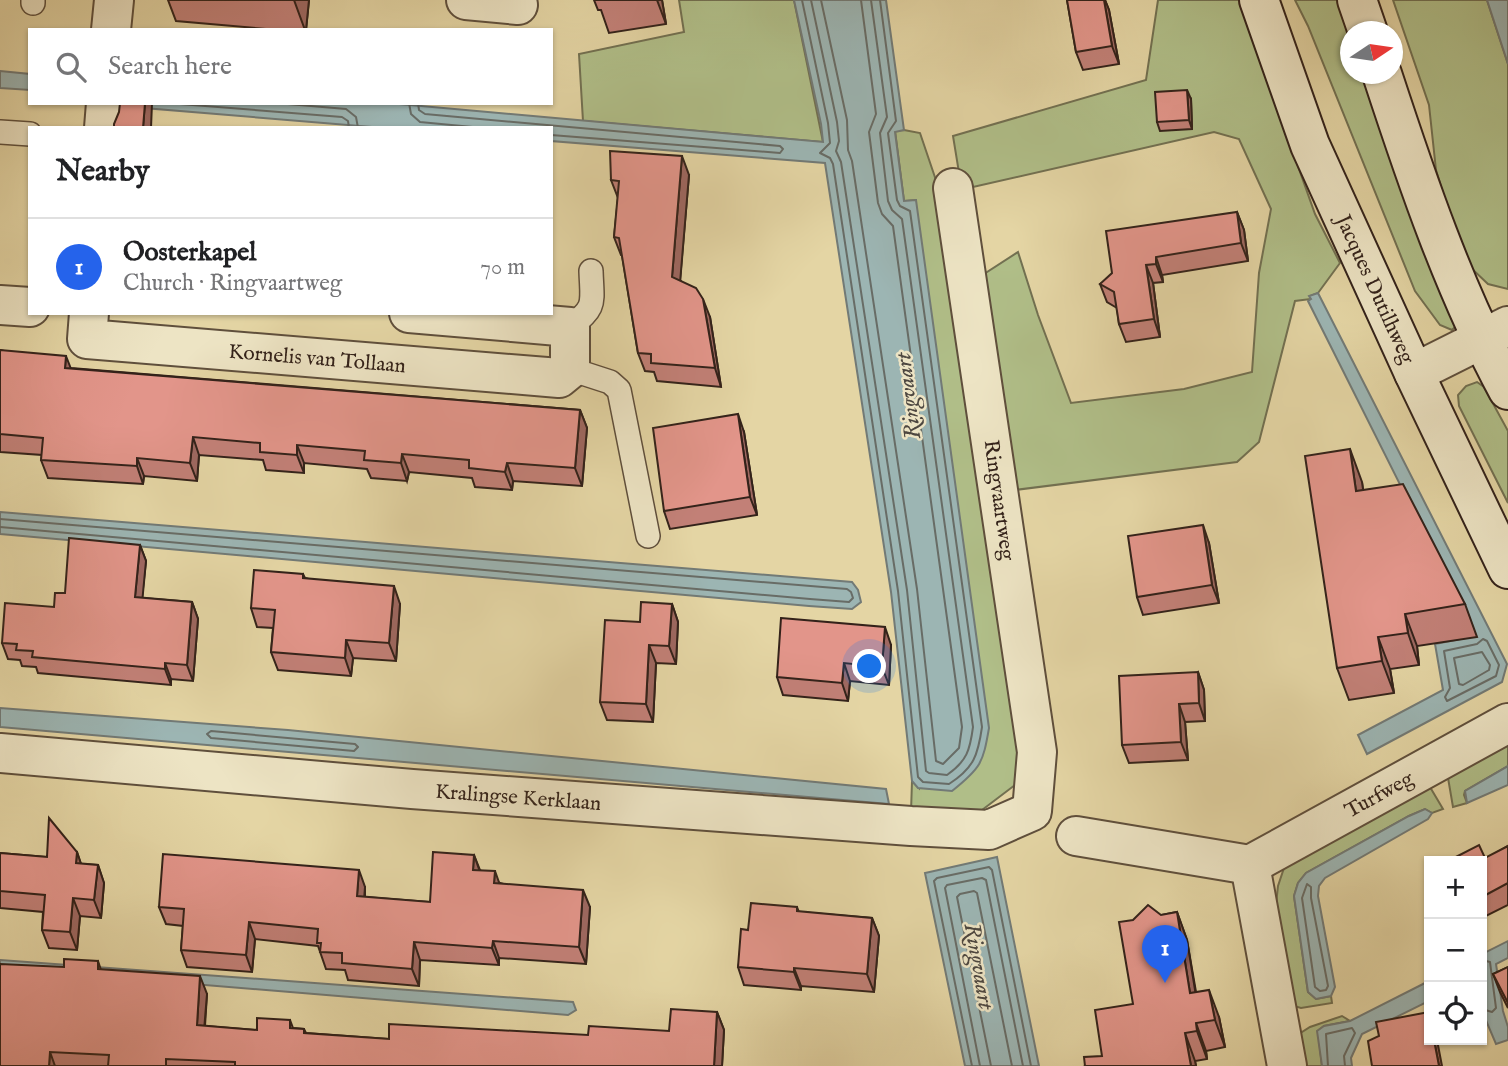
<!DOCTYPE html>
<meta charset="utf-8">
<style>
body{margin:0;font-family:"IM FELL English",serif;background:#f6f6f6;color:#202124}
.controls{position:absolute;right:21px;bottom:21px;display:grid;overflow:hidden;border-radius:0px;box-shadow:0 2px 5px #0004}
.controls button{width:63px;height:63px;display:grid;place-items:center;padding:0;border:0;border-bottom:2px solid #e0e0e0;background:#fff;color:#202124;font:35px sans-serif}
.compass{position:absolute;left:1340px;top:21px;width:63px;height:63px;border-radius:50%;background:#fff;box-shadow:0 2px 5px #0004;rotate:77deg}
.you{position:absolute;left:870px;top:667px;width:24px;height:24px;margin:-18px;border:5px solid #fff;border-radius:50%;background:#1a73e8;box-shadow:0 0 0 10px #1a73e833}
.badge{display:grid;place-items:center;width:46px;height:46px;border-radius:50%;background:#2563eb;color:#fff;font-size:23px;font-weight:700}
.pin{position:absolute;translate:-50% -58px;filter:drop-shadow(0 2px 4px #0008)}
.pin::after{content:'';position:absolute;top:37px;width:24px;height:21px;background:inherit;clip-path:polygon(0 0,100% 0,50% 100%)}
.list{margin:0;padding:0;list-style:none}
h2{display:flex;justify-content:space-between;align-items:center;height:91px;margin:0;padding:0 28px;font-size:30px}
h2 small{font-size:23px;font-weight:400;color:#757577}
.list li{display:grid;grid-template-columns:46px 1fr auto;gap:21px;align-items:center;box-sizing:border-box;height:98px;padding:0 28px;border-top:2px solid #e0e0e0}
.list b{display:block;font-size:26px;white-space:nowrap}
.list p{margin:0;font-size:23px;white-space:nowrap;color:#757577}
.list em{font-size:23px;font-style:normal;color:#757577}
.icon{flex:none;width:38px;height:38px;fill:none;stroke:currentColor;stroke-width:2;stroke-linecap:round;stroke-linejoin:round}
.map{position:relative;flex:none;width:1508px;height:1066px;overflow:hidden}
.search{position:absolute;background:#fff;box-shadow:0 2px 5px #0004;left:28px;top:28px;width:525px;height:77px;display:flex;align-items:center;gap:18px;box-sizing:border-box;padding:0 24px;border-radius:0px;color:#757577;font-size:26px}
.panel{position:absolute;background:#fff;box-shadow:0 2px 5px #0004;left:28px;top:126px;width:525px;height:189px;border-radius:0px}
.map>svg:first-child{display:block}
.green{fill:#b0be88;stroke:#727051;stroke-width:2}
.water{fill:#9cb5b3;stroke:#727a76;stroke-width:2}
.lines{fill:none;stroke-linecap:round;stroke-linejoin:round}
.shore{stroke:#686c66;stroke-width:2}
.lane-casing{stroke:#5f4f3c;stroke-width:26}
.street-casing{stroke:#5f4f3c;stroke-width:42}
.secondary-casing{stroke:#33221a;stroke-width:42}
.lane{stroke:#ede4c4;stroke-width:23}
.street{stroke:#ede4c4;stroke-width:38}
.secondary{stroke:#ede4c4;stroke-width:38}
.wall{fill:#c28077;stroke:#33221a;stroke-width:2}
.shaded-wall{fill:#9e6861;stroke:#33221a;stroke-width:2}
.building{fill:#e2958a;stroke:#33221a;stroke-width:2}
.labels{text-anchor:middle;stroke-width:5;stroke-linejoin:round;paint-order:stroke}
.street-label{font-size:21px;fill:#33221a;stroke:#ede4c4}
.water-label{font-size:23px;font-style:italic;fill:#4d4740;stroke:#ede4c4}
</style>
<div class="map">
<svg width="1508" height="1066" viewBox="0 0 1508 1066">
<rect width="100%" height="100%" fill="#e4d5a4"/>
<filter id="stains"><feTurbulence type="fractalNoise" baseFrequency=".00286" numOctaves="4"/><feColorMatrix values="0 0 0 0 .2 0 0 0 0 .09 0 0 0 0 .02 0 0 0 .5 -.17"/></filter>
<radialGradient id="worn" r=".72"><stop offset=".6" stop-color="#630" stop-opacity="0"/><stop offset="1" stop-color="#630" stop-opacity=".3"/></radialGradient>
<g class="green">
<path d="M679 0H794L823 142 583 121 579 54 684 32Z"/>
<path d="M1158 0H1239L1315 214 1340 263 1318 293 1310 296 1311 299 1295 301 1259 442 1237 462 1015 490 981 276 1018 252 1038 315 1071 403 1184 389 1252 372 1259 273 1271 209 1239 139 1214 132 973 187 961 185 953 136 1146 80Z"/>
<path d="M1295 0H1339L1350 34V74H1365L1458 324 1452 330 1440 325 1415 291 1308 26Z"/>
<path d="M1393 0H1487L1508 64V289L1488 284 1470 267 1450 216 1436 170 1429 105Z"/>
<path d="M904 130 920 133 943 201 1022 760 1015 785 982 810 911 812 912 781 919 788 916 200 904 201 895 131Z"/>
<path d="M1477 382 1484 387 1508 431V503L1459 406 1458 395 1466 386Z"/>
<path d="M1508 740V766L1465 791 1464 795 1467 803 1453 807 1447 772Z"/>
<path d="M1427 782 1443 809 1432 813 1425 809 1409 816 1306 873 1298 883 1294 896 1308 992 1316 999 1331 996 1332 1003 1301 1008 1294 1006 1274 923 1278 886 1284 868Z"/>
<path d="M1342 1016 1350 1021 1324 1026 1318 1031 1322 1066H1302L1299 1034 1310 1027Z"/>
</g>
<g class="water">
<path d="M794 0H886L904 130 895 132 904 201 916 200 989 728C983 763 981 768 952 791L918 788 912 781 891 592 825 163 551 141V128H384L144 108V103H388L823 142 821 124Z"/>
<path d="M1487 0H1508V64Z"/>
<path d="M0 71 30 74V90L0 88Z"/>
<path d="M1318 293 1507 664 1502 682 1367 754 1358 735 1443 690 1435 644 1476 636 1308 301 1311 299 1309 296Z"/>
<path d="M0 512 852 582 858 590 861 602 852 609 809 606 0 534Z"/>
<path d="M0 708 288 730 886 789 889 804 0 727Z"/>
<path d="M1508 766V785L1467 803 1465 791Z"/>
<path d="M1425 809 1432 813 1428 819 1325 878 1319 886 1318 896 1335 987 1331 996 1316 999 1308 992 1294 896 1298 883 1306 873 1409 816Z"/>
<path d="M997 857 1039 1066H965L925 873Z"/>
<path d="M1508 941V958L1496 964 1503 1011 1508 1027V1040L1496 1044 1482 1011V954Z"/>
<path d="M0 960 573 1002 576 1010 568 1015 0 968Z"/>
<path d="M1429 981V1001L1362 1034 1351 1058 1352 1066H1322L1317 1031 1324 1026 1350 1021Z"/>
</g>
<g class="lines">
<g class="shore">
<path d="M802 0 828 123 830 143 820 153 830 158 833 164 898 591 918 777 923 782 949 784C974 768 978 755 982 727L910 211 900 206 897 200 888 133 896 121 880 0"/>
<path d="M811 0 837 122 839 141 836 151 841 162 907 590 926 771 929 773 947 775C967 761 970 750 973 727L902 219 892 210 888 201 880 133 887 117 871 0"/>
<path d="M821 0 847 120 848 150 852 161 917 589 936 761 943 764 959 748 962 727 893 226 882 214 878 203 869 132 876 114 861 0"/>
<path d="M167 103 342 117 348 121 349 128"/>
<path d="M276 103 346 109 356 117 358 128"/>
<path d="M409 103 411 114 420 122 483 128"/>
<path d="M418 103 419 110 425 114 780 146 783 149 780 153 551 135"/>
<path d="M0 519 847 589 851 592 853 598 849 602 810 599 0 527"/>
<path d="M1483 639 1487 641 1499 665 1496 676 1447 701 1445 697 1450 688 1444 651 1477 644Z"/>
<path d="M1482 652 1490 665 1489 670 1463 685 1459 684 1454 658Z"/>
<path d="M211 731 355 744 358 747 354 751 211 738 207 734Z"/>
<path d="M1307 884 1311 887V898L1328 986 1326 990 1320 991 1315 987 1302 898Z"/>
<path d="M1482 960 1490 962 1496 1008 1492 1012 1482 1009"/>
<path d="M972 1066 934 881 937 878 989 867 992 870 1031 1066"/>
<path d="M980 1066 945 888 947 885 982 878 986 880 1023 1066"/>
<path d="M991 1066 957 897 960 894 974 891 977 893 1012 1066"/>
<path d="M1328 1066 1326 1034 1352 1028 1355 1033 1344 1056 1345 1066"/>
</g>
<g class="lane-casing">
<g id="lane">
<path d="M33 3V0"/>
<path d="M0 132 30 134"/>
<path d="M570 327C597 307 592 303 591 271"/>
<path d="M570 369 610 382 619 390 648 536"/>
</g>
</g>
<g class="street-casing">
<g id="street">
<path d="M466 0 518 5 517 0"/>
<path d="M111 30 114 0"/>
<path d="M104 128 106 103"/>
<path d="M0 305 30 307"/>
<path id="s1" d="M89 313 87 339 559 378 570 369V327L409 313"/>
<path d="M1414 373 1508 326"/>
<path id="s2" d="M0 753 412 789 911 826 989 830 1032 811 1037 752 953 188"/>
<path d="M1076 836 1250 865"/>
<path id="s3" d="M1250 865 1508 723"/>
<path d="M1250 865 1287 1066"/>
</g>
</g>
<g class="secondary-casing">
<g id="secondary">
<path id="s4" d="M1259 0 1310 145 1414 373 1508 569"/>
<path d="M1357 0 1368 32"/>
<path d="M1382 74C1417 181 1454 290 1508 390"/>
</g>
</g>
<use href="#lane" class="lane"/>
<use href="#street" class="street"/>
<use href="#secondary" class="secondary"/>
</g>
<g class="wall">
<path d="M168 0H309L306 30H278L176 21Z"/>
<path d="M594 0H662L666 24 609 33 601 10H598Z"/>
<path d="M1067 0H1105L1109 10 1119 64 1083 70 1076 52Z"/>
<path d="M1191 99 1192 129 1160 131 1157 122Z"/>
<path d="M689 175 680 280 710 317 721 387 657 381 654 372 645 371 638 353 622 255H621L614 237 618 198 611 180Z"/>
<path d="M1237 212 1244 230 1248 261 1162 275 1163 282 1153 283 1160 337 1126 342 1119 324 1117 308 1107 302 1100 284Z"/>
<path d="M0 350 71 368 580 410 587 428 582 486 513 481 512 490 475 487 472 478 409 472 407 481 371 478 367 469 304 463V473L266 470 263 460 199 455 197 481 144 476 143 484 48 478 41 460 42 455 0 452Z"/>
<path d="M744 432 757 515 670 529 664 511Z"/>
<path d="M1362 482 1363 490 1465 604 1477 637 1417 646 1419 665 1390 669 1394 693 1349 700 1337 668Z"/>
<path d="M1209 543 1219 603 1143 615 1137 597Z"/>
<path d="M140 545 146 561 142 598 192 602 198 619 193 681 171 679V685L38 673 36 667 22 666 20 660 8 659 2 643 54 607 65 593Z"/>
<path d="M303 574 305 578 400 604 396 661 353 658 351 676 278 670 271 652 273 628 257 627 251 608Z"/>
<path d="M672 604 678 622 676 664 656 663 653 722 607 720 600 702 640 622Z"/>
<path d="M891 645 889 685 850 681 848 701 783 695 777 677Z"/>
<path d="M1198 672 1204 690 1205 721 1185 722 1188 760 1129 763 1122 745Z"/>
<path d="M1508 846V905L1482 918V861Z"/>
<path d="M77 852 81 864 98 865 104 883 101 918 80 916 77 950 49 948 42 930 43 912 0 908V853L47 857Z"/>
<path d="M474 855 480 870 500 883 590 907 586 964 499 958V965L420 960 419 986 348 980 345 970 326 969 318 946 255 939 252 972 187 967 181 950 183 926 166 924 159 907 365 887V897L430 902Z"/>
<path d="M797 907 799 912 872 918 879 936 874 992 801 986V990L744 985 738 967 748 930Z"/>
<path d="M1177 912 1187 940 1196 992 1219 1017 1225 1047 1206 1051 1207 1059 1195 1061 1196 1066H1085L1102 1056 1133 1004 1161 915Z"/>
<path d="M98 961 101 970 207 994 205 1026 257 1030 290 1020 293 1028 304 1029 306 1033 389 1039 588 1035 669 1031 717 1012 724 1030 722 1066H0L64 967Z"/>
<path d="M1508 967V1008L1500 992 1493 974Z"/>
</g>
<g class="shaded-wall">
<path d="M294 0H309L306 30H305Z"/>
<path d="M657 0H662L666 24Z"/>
<path d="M1104 0H1105L1109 10 1119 64 1112 46Z"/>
<path d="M1187 90 1191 99 1192 129 1189 120Z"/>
<path d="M145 103H152L151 128H143Z"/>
<path d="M682 156 689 175 679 295 672 277Z"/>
<path d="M1237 212 1244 230 1248 261 1241 243Z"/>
<path d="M1156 257 1162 275 1163 282 1156 264Z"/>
<path d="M1146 265 1153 283 1160 337 1154 319Z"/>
<path d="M703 299 710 317 721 387 715 368Z"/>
<path d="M66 356 73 374 65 368Z"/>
<path d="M580 410 587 428 582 486 575 468Z"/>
<path d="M738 414 744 432 757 515 750 497Z"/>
<path d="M193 437 199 455 197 481 190 463Z"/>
<path d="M297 445 304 463V473L297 455Z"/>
<path d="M1350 449 1362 482 1368 524 1356 491Z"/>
<path d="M402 454 409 472 407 481 401 463Z"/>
<path d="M137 458 144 476 143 484 137 466Z"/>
<path d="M507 463 513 481 512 490 505 472Z"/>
<path d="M1203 525 1209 543 1219 603 1212 585Z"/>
<path d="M140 545 146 561 141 614 135 597Z"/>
<path d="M394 586 400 604 396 661 389 643Z"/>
<path d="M192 602 198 619 193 681 187 665Z"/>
<path d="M672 604 678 622 676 664 669 646Z"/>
<path d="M1405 614 1417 646 1419 665 1408 633Z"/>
<path d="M885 627 891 645 889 685 882 667Z"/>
<path d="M1378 637 1390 669 1394 693 1382 661Z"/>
<path d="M346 640 353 658 351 676 345 658Z"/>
<path d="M649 645 656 663 653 722 646 704Z"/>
<path d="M165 663 171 679V685L165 669Z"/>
<path d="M844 663 850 681 848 701 842 683Z"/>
<path d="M1198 672 1204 690 1205 721 1199 703Z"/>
<path d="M1179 704 1185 722 1188 760 1181 742Z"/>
<path d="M77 852 83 870 76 863Z"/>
<path d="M474 855 480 872 473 870Z"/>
<path d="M98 865 104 883 101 918 94 900Z"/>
<path d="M359 870 365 887 363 914 357 896Z"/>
<path d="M495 871 501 888 494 883Z"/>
<path d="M583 890 590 907 586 964 579 947Z"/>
<path d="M73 898 80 916 77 950 70 932Z"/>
<path d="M1177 912 1187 940 1200 1021 1190 993Z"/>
<path d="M872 918 879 936 874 992 867 974Z"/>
<path d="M249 922 255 939 252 972 246 955Z"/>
<path d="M493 941 499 958V965L492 948Z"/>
<path d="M414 942 420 960 419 986 412 969Z"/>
<path d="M794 968 801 986V990L794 972Z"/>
<path d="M200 976 207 994 203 1043 197 1025Z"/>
<path d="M1209 990 1219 1017 1225 1047 1215 1020Z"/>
<path d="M717 1012 724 1030 722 1066H714Z"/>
<path d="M1196 1023 1206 1051 1207 1059 1197 1031Z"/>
<path d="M1185 1033 1195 1061 1196 1066H1191Z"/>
<path d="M1434 1040H1437L1442 1066H1439Z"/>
<path d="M50 1052 55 1066H49Z"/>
</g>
<g class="building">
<path d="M1067 0H1104L1112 46 1076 52Z"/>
<path d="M1187 90 1189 120 1157 122 1155 92Z"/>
<path d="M120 103H145L143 128H114V124L119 112Z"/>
<path d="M610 151 682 156 672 277 696 288 703 299 715 368 651 363V354L638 353 619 238 614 237 619 181 611 180Z"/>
<path d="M1237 212 1241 243 1156 257V264L1146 265 1154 319 1119 324 1114 292 1100 284 1112 273 1106 231Z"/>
<path d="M0 350 66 356 65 368 580 410 575 468 507 463 505 472 469 468V460L402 454 401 463 364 460 365 451 297 445V455L260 452V443L193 437 190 463 137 458V466L41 460 43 438 0 434Z"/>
<path d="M738 414 750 497 664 511 653 428Z"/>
<path d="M1350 449 1356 491 1403 484 1465 604 1405 614 1408 633 1378 637 1382 661 1337 668 1305 456Z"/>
<path d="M1203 525 1212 585 1137 597 1128 536Z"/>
<path d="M69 538 140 545 135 597 192 602 187 665 165 663V669L32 657 33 651 16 650 17 644 2 643 5 603 54 607 55 593H65Z"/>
<path d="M254 570 303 574V578L394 586 389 643 346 640 345 658 271 652 275 610 251 608Z"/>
<path d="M641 602 672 604 669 646 649 645 646 704 600 702 605 620 640 622Z"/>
<path d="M781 618 885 627 882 667 844 663 842 683 777 677Z"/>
<path d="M1198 672 1199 703 1179 704 1181 742 1122 745 1119 676Z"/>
<path d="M49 818 77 852 76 863 98 865 94 900 73 898 70 932 42 930 45 895 0 891V853L47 857Z"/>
<path d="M1479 845 1485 858 1508 846V883L1482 897V861H1448Z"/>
<path d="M433 852 474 855 473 870 495 871 494 883 583 890 579 947 493 941 492 948 414 942 412 969 342 963V953L320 952 321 943H317L318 929 249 922 246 955 181 950 184 909 159 907 163 854 359 870 357 896 430 902Z"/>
<path d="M1429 871V880L1426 873Z"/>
<path d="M751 903 797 907V911L872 918 867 974 794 968V972L738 967 741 929 748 930Z"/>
<path d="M1148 905 1161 915 1177 912 1190 993 1209 990 1215 1020 1196 1023 1197 1031 1185 1033 1191 1066H1085L1084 1057 1102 1056 1095 1010 1133 1004 1119 922 1133 920Z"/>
<path d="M64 959 98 961V969L200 976 197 1025 257 1030V1018L290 1020V1028L304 1029V1033L389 1039V1024L588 1035 589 1026 669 1031 671 1009 717 1012 714 1066H235V1062L166 1059V1066H108L109 1055 50 1052 49 1066H0V964L64 967Z"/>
<path d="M1508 967V1003L1493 974Z"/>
<path d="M1429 1012V1040H1434L1439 1066H1372L1368 1041 1379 1036 1376 1022Z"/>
</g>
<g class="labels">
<g class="street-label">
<text dy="7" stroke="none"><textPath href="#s4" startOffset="312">Jacques Dutilhweg</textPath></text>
<text dy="7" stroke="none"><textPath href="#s1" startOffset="257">Kornelis van Tollaan</textPath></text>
<text transform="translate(1000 500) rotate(82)" y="7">Ringvaartweg</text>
<text dy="7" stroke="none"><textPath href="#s3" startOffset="147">Turfweg</textPath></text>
<text dy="7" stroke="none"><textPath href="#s2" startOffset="520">Kralingse Kerklaan</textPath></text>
</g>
<g class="water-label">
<text transform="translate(907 396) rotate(-97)" y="8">Ringvaart</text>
<text transform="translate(980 966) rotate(80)" y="8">Ringvaart</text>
</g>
</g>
<rect width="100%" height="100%" filter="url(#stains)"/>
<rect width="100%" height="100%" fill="url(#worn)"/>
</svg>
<div class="controls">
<button>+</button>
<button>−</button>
<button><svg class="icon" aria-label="locate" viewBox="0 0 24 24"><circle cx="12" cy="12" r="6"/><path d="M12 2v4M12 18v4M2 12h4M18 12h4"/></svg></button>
</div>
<svg class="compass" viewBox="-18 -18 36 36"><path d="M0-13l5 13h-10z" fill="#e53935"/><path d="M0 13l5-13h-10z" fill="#757577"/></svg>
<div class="you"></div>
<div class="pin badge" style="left:1165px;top:983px">1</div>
<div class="search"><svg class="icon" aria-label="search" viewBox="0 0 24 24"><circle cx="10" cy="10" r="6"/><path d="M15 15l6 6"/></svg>Search here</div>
<section class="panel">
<h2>Nearby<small></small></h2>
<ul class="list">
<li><span class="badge">1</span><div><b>Oosterkapel</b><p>Church · Ringvaartweg</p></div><em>70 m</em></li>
</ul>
</section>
</div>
